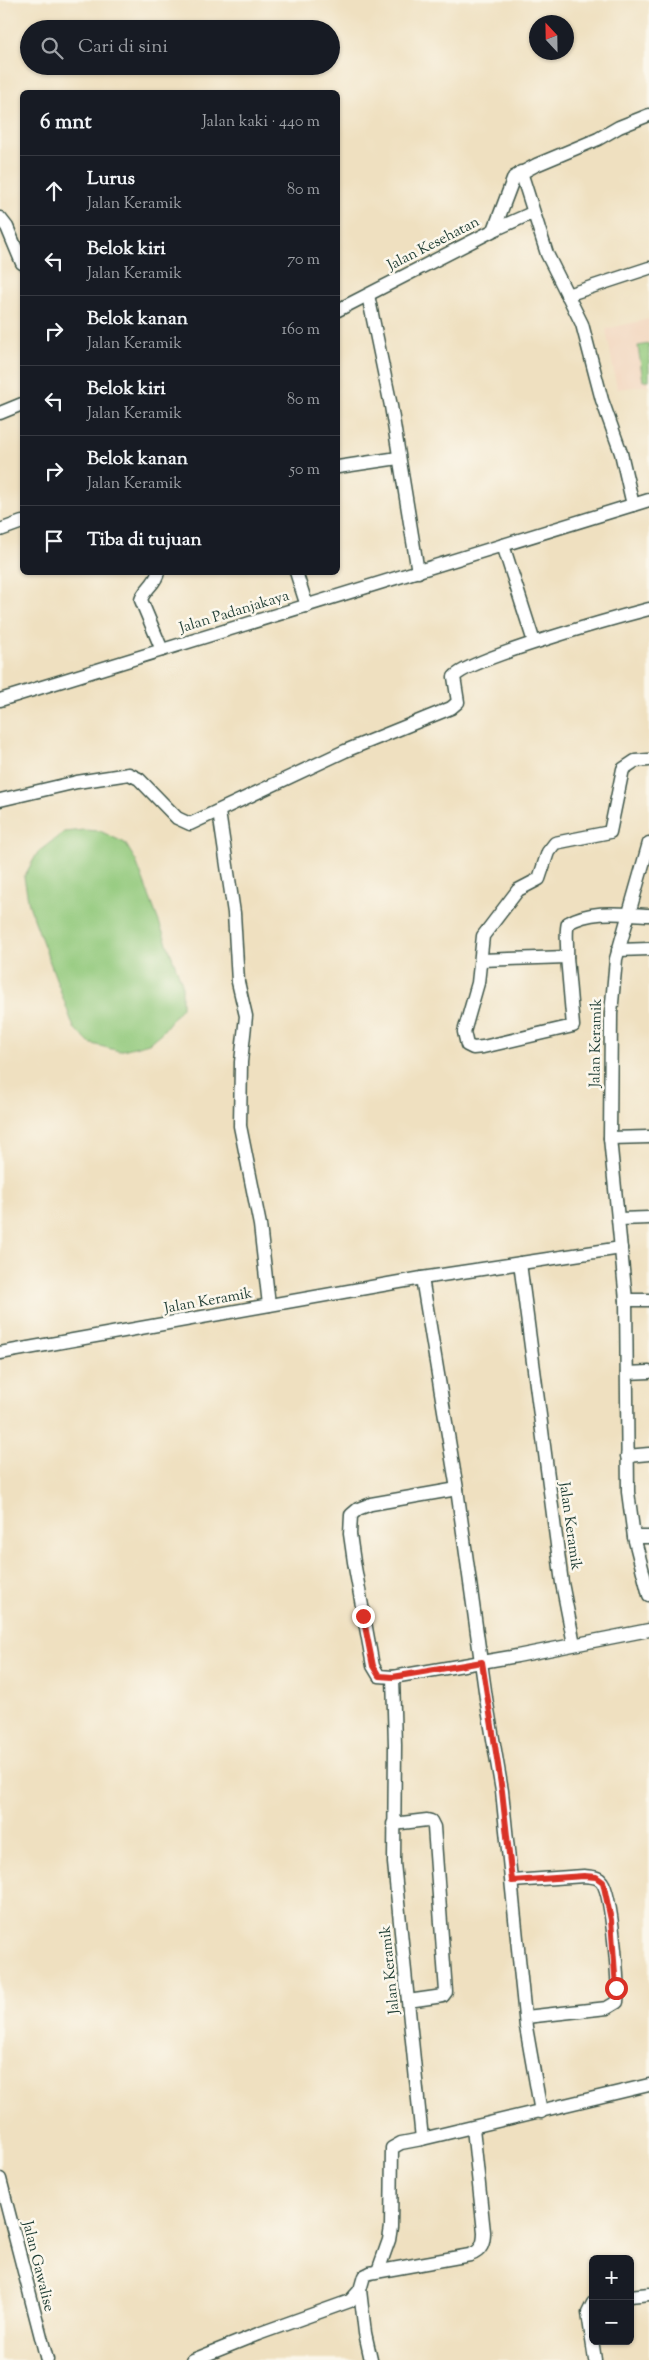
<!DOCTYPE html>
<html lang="id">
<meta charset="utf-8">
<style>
body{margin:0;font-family:"Sorts Mill Goudy",serif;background:#242831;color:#f1f3f6}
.controls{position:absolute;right:15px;bottom:15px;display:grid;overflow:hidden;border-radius:8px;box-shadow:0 1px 4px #0004}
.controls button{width:45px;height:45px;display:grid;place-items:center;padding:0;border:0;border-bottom:1px solid #363941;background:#171b24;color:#f1f3f6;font:25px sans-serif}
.compass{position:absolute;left:529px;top:15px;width:45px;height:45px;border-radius:50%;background:#171b24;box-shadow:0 1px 4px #0004;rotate:338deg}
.stop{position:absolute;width:15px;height:15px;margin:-11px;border:4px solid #d93025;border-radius:50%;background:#fff}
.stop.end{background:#d93025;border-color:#fff;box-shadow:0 1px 5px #0008}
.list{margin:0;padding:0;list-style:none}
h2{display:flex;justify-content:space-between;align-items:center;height:65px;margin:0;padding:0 20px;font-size:21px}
h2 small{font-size:16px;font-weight:400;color:#9ea1a6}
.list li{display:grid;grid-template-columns:32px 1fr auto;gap:15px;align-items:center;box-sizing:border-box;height:70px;padding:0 20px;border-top:1px solid #363941}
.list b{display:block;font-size:19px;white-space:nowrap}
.list p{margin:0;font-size:16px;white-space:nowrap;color:#9ea1a6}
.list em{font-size:16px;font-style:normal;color:#9ea1a6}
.icon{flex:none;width:28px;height:28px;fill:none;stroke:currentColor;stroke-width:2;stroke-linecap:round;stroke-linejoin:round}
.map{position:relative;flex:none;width:649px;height:2360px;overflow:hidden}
.search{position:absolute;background:#171b24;box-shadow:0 1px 4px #0004;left:20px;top:20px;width:320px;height:55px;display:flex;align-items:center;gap:12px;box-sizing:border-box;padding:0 18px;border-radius:28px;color:#9ea1a6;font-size:19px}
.panel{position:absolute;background:#171b24;box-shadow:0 1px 4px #0004;left:20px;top:90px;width:320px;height:485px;border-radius:8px}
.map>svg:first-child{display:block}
.built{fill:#f2d5bd}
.green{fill:#92c97c;stroke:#588358}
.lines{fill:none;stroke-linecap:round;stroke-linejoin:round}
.minor-casing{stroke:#3e5549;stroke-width:15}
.minor{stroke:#fff;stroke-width:12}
.route{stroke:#d93025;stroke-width:6}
.labels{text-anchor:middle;stroke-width:5;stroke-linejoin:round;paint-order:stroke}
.street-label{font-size:15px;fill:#1f3d34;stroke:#fbf7ec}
</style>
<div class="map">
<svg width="649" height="2360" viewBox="0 0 649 2360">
<rect width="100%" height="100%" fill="#fbf7ec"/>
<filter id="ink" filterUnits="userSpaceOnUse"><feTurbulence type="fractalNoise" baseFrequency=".02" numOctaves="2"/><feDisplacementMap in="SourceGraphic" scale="10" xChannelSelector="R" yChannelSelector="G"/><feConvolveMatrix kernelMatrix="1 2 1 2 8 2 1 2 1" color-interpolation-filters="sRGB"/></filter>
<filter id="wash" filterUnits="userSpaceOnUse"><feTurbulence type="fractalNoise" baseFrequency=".0096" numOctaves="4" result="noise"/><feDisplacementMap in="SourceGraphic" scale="20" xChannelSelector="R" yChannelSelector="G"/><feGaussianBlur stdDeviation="1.12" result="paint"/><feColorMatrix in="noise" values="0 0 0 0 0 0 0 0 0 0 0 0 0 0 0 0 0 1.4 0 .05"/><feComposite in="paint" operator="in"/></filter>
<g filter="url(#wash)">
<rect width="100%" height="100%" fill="#efe0c0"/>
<path class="built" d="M649 319V385L617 389 606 329Z"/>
<g class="green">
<path d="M649 344V380L643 381 638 346Z"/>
<path d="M84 830 100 831 125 843 136 861 182 983V1007L162 1032 149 1043 119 1051 89 1043 74 1028 29 905 24 877 38 852 64 832Z"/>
</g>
</g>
<g filter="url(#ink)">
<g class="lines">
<g class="minor-casing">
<g id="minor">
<path d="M521 172 547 254 582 324 602 400 621 453 633 505"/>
<path d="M0 218 7 227 22 263"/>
<path d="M494 230 514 177 536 165 598 139 619 127 649 115"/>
<path d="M368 295 391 406 418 572"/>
<path d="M567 295 649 268"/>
<path d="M338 310 494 230 532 213"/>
<path d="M0 413 22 404"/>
<path d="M338 467 398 458"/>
<path d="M0 530 22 522"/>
<path d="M503 545 534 642"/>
<path d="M158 572C156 584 144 589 141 600L162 650"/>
<path d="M296 572 307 606"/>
<path d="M0 700 649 500"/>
<path d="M0 800 77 782 129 774 139 779 177 818 190 824 345 751 451 708 458 702 454 677C468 659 618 617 649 609"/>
<path d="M219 812 234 913 238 982 246 1016 241 1062 240 1126 260 1225 269 1305"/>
<path d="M649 843 616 959 611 1014 610 1138 626 1300 628 1492 634 1537 649 1595"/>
<path d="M618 950 649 949"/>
<path d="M567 957 573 1026 483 1047 473 1048 467 1045 464 1032 478 983 483 936 518 890 539 879 548 852 555 843 610 832 623 769 635 761 649 760"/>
<path d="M481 960 567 957C568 946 565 933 568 923 594 909 621 914 649 915"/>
<path d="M610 1138 649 1137"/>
<path d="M619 1219 649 1218"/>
<path d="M520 1263 562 1583 574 1644"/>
<path d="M422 1278 457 1489 486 1698 502 1791 526 2027 541 2112"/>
<path d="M626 1300H649"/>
<path d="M0 1353 422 1278 621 1248"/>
<path d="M627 1373 649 1372"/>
<path d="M627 1456 649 1454"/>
<path d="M634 1537H649"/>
<path d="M649 1630 517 1656 393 1677 395 1745 394 1863 422 2139 649 2085"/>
<path d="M393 1677 379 1676 373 1666 354 1562 350 1534 351 1515 358 1509 371 1504 457 1489"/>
<path d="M393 1824 427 1820 431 1821 434 1827 446 1992 443 1996 408 2001"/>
<path d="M512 1881 584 1876C591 1877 598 1876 602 1882 612 1895 619 1984 617 2002L607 2008 526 2017"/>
<path d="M0 2179 47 2360"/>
<path d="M378 2271 389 2240 391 2227 392 2148 401 2143 422 2139"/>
<path d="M360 2290 365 2333 371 2360"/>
<path d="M630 2296 649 2294"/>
<path d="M593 2303 588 2313 595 2360"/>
<path d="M193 2360 258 2334 350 2301 360 2290 364 2276 370 2273 470 2255C482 2251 484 2243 484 2232L473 2128"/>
</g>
</g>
<use href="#minor" class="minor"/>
</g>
</g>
<g class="lines" filter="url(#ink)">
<path class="route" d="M363 1616 373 1666 379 1676 393 1677 482 1662 502 1791 512 1881 584 1876 596 1877 603 1882 611 1920 616 1988"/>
</g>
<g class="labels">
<g class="street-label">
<text transform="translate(433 243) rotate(-27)" y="5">Jalan Kesehatan</text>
<text transform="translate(234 611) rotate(-17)" y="5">Jalan Padanjakaya</text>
<text transform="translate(595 1043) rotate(-89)" y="5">Jalan Keramik</text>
<text transform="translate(208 1300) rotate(-10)" y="5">Jalan Keramik</text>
<text transform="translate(571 1526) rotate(82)" y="5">Jalan Keramik</text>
<text transform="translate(389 1970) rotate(-96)" y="5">Jalan Keramik</text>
<text transform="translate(39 2266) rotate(76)" y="5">Jalan Gawalise</text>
</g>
</g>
</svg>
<div class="controls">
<button>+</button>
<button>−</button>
</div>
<svg class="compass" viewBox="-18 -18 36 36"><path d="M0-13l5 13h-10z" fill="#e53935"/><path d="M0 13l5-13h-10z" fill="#9ea1a6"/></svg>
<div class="stop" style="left:616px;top:1988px"></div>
<div class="stop end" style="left:363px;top:1616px"></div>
<div class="search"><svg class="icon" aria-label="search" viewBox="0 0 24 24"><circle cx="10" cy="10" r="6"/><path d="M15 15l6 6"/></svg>Cari di sini</div>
<section class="panel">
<h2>6 mnt<small>Jalan kaki · 440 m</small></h2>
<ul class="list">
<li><svg class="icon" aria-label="ahead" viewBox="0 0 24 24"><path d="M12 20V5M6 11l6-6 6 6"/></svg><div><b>Lurus</b><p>Jalan Keramik</p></div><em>80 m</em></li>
<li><svg class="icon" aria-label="left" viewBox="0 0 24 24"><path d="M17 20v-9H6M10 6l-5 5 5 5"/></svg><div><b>Belok kiri</b><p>Jalan Keramik</p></div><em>70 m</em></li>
<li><svg class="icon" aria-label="right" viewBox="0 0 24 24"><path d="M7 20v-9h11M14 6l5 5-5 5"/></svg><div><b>Belok kanan</b><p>Jalan Keramik</p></div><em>160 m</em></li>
<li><svg class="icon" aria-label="left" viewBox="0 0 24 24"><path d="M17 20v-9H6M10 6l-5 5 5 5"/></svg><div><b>Belok kiri</b><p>Jalan Keramik</p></div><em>80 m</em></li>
<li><svg class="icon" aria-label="right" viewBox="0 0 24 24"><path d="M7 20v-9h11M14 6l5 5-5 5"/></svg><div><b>Belok kanan</b><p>Jalan Keramik</p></div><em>50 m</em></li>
<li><svg class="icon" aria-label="arrive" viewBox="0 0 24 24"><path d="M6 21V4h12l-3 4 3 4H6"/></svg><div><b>Tiba di tujuan</b></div></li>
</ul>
</section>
</div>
